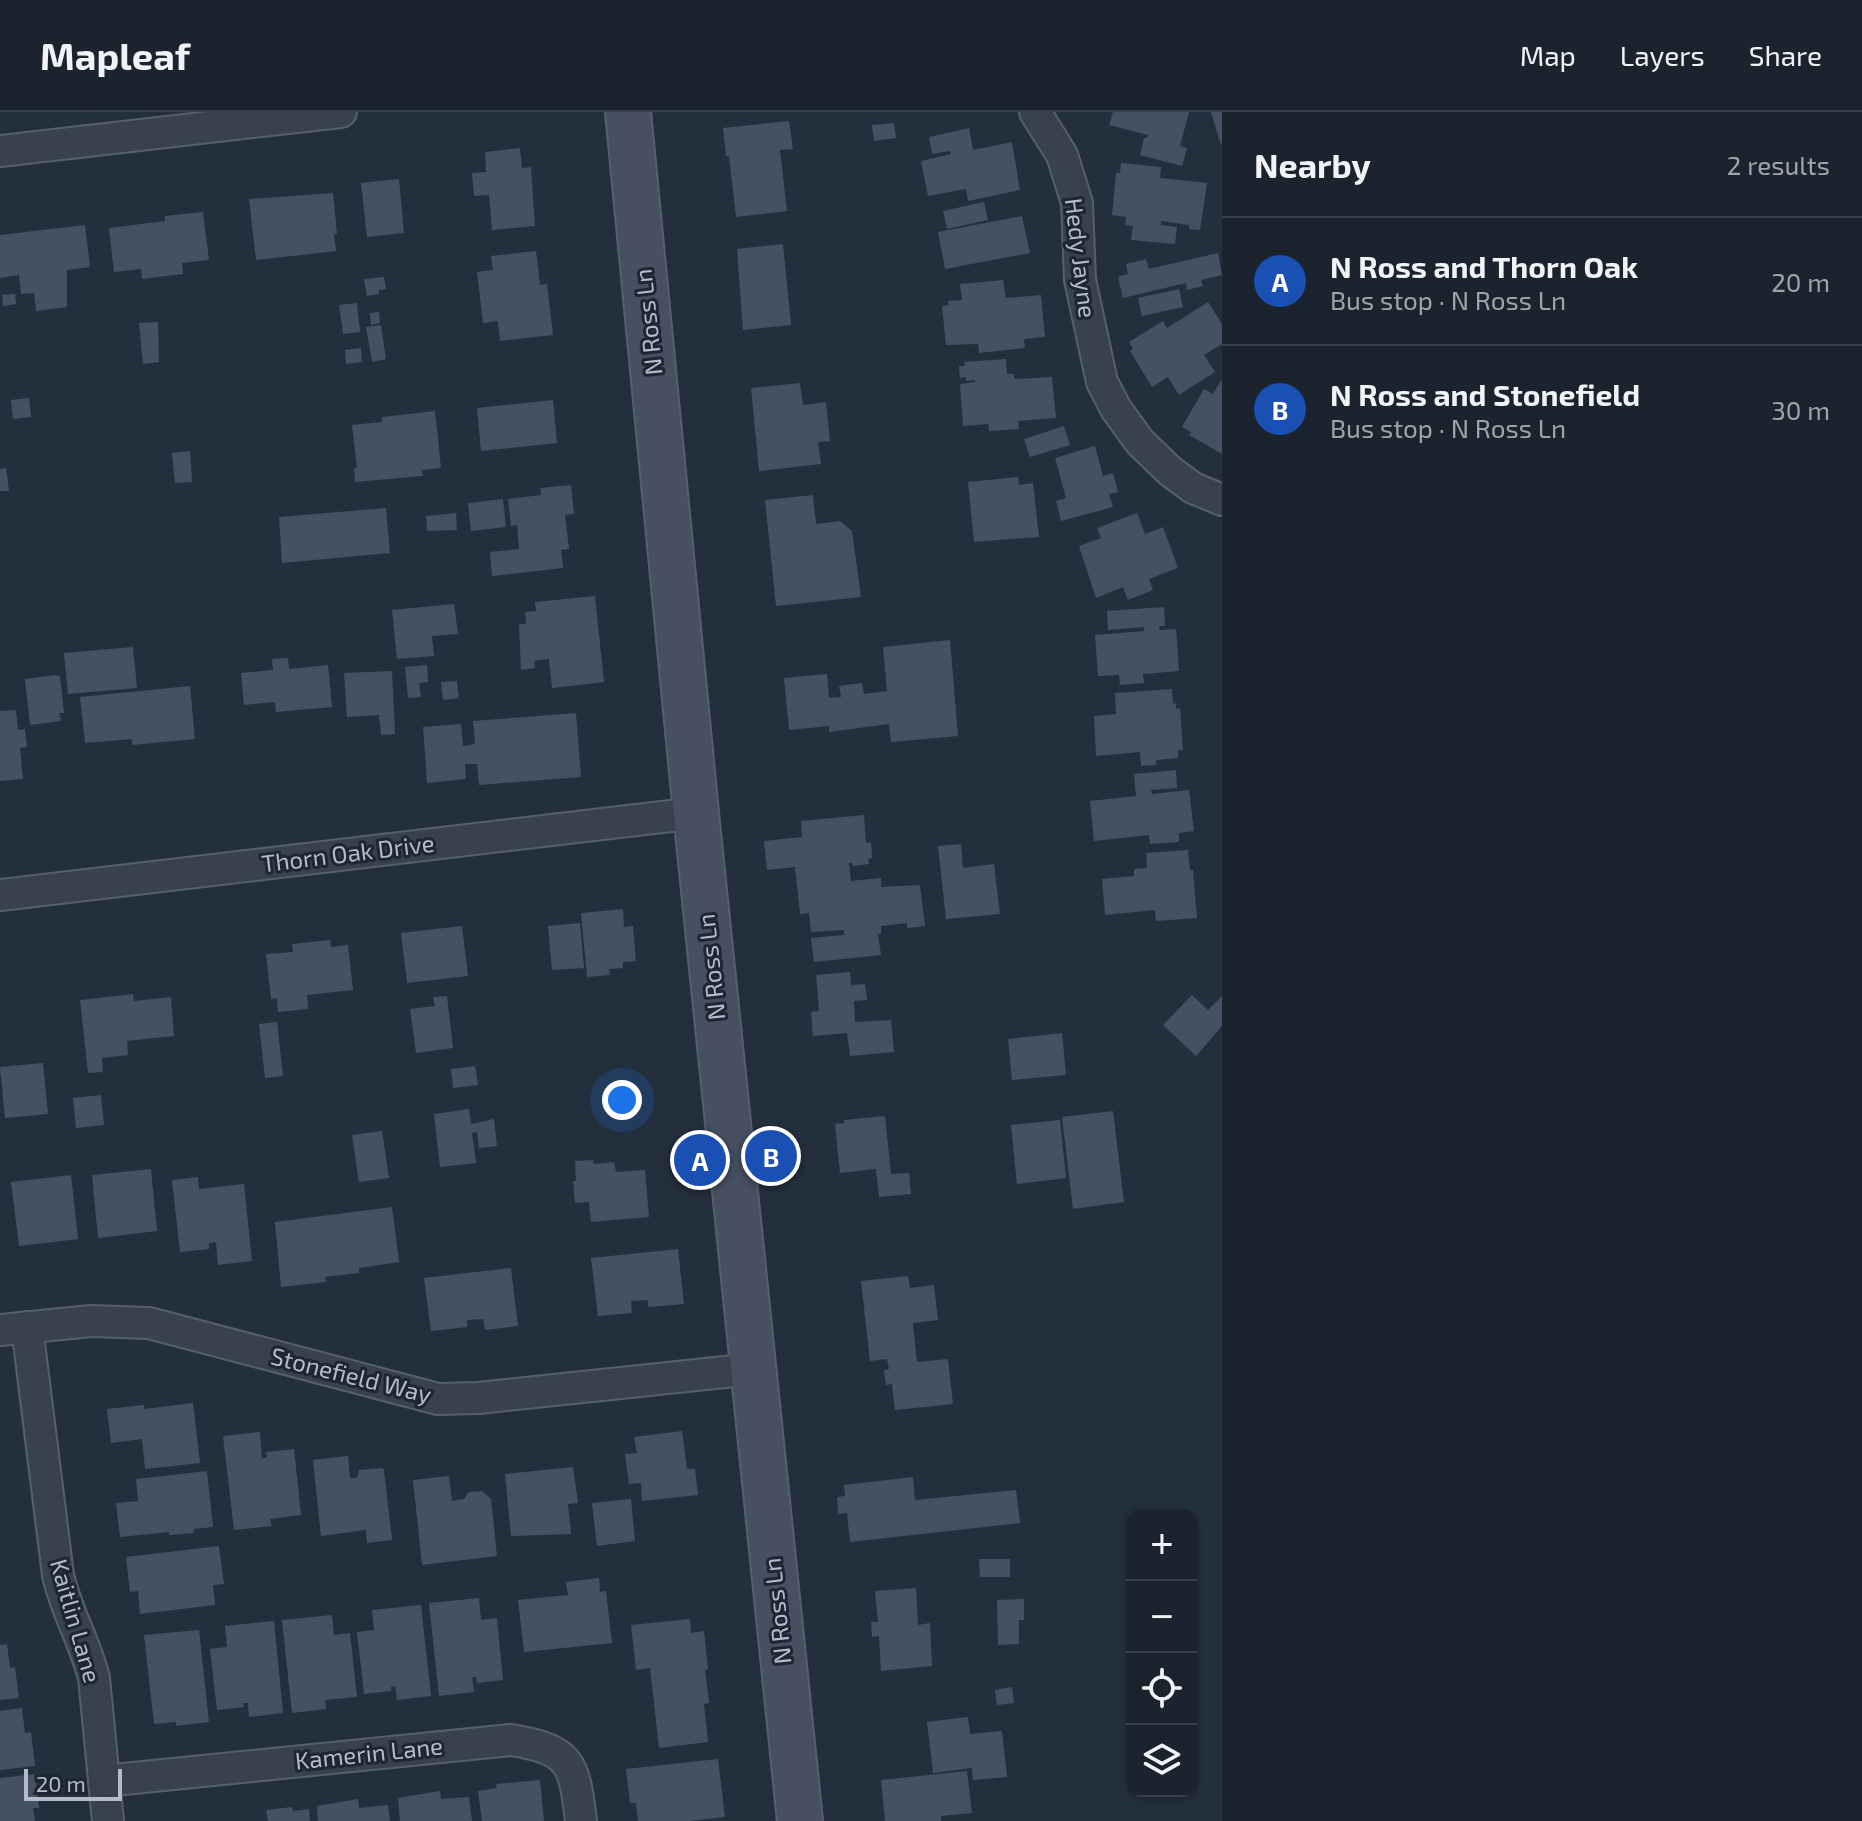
<!DOCTYPE html>
<meta charset="utf-8">
<style>
body{margin:0;font-family:"Exo 2",sans-serif;background:#282f3a;color:#f1f3f6}
.controls{position:absolute;right:24px;bottom:24px;display:grid;overflow:hidden;border-radius:16px;box-shadow:0 2px 6px #0004}
.controls button{width:72px;height:72px;display:grid;place-items:center;padding:0;border:0;border-bottom:2px solid #39404a;background:#1b232e;color:#f1f3f6;font:40px sans-serif}
.scale{position:absolute;left:24px;bottom:20px;width:98px;box-sizing:border-box;padding-left:8px;border:4px solid #b4bcc9;border-top:0;font-size:22px;line-height:28px;white-space:nowrap;color:#b4bcc9;-webkit-text-stroke:6px #1d2633;paint-order:stroke}
.you{position:absolute;left:622px;top:988px;width:28px;height:28px;margin:-20px;border:6px solid #fff;border-radius:50%;background:#1a73e8;box-shadow:0 0 0 12px #1a73e833}
.badge{display:grid;place-items:center;width:52px;height:52px;border-radius:50%;background:#b45309;color:#fff;font-size:26px;font-weight:700}
.pin{position:absolute;translate:-50% -50%;border:4px solid #fff;box-shadow:0 2px 8px #0006}
.list{margin:0;padding:0;list-style:none}
h2{display:flex;justify-content:space-between;align-items:center;height:104px;margin:0;padding:0 32px;font-size:34px}
h2 small{font-size:26px;font-weight:400;color:#a0a4aa}
.list li{display:grid;grid-template-columns:52px 1fr auto;gap:24px;align-items:center;box-sizing:border-box;height:128px;padding:0 32px;border-top:2px solid #39404a}
.list b{display:block;font-size:30px;white-space:nowrap}
.list p{margin:0;font-size:26px;white-space:nowrap;color:#a0a4aa}
.list em{font-size:26px;font-style:normal;color:#a0a4aa}
.icon{flex:none;width:44px;height:44px;fill:none;stroke:currentColor;stroke-width:2;stroke-linecap:round;stroke-linejoin:round}
.map{position:relative;flex:none;width:1222px;height:1709px;overflow:hidden}
header{display:flex;align-items:center;gap:48px;box-sizing:border-box;height:112px;padding:0 40px;background:#1b232e;border-bottom:2px solid #39404a}
header strong{font-size:38px}
nav{display:flex;gap:44px;margin-inline-start:auto;font-size:28px}
main{display:flex}
aside{flex:1;background:#1b232e}
.map>svg:first-child{display:block}
.building{fill:#455162}
.lines{fill:none;stroke-linecap:round;stroke-linejoin:round}
.minor-casing{stroke:#565f6c;stroke-width:34}
.secondary-casing{stroke:#565f6c;stroke-width:48}
.minor{stroke:#38414e;stroke-width:30}
.secondary{stroke:#465061;stroke-width:44}
.labels{text-anchor:middle;stroke-width:6;stroke-linejoin:round;paint-order:stroke}
.street-label{font-size:24px;fill:#b4bcc9;stroke:#1d2633}
</style>
<header>
<strong>Mapleaf</strong>
<nav><a>Map</a><a>Layers</a><a>Share</a></nav>
</header>
<main>
<div class="map">
<svg width="1222" height="1709" viewBox="0 0 1222 1709">
<rect width="100%" height="100%" fill="#242f3e"/>
<g class="building">
<path d="M1113 0H1189L1180 34 1187 36 1182 54 1140 43 1144 26H1147L1148 23 1109 13Z"/>
<path d="M1211 0H1222V33H1221Z"/>
<path d="M789 9 793 37 780 38 787 99 736 105 729 44H726L723 16Z"/>
<path d="M894 11 896 26 874 29 872 13Z"/>
<path d="M969 16 973 38 1012 30 1020 78 968 89 966 77 928 84 921 49 951 42 950 39 932 42 929 25Z"/>
<path d="M520 36 522 56 531 55 535 114 492 118 489 83 474 84 472 61 486 60 485 40Z"/>
<path d="M1121 51 1161 55 1160 66 1207 71 1200 118 1189 117V113L1161 109V113L1177 115 1175 132 1131 128 1133 114 1125 113 1126 105 1112 103 1116 61H1120Z"/>
<path d="M399 67 404 121 367 125 361 71Z"/>
<path d="M333 81 337 122H334L336 139 256 148 249 87Z"/>
<path d="M984 90 988 108 947 117 943 99Z"/>
<path d="M203 100 209 148 182 151 183 162 142 167 141 157 114 160 109 116 165 109V104Z"/>
<path d="M1022 104 1030 141 945 157 938 120Z"/>
<path d="M85 113 90 155 67 158V195L36 199 34 181 21 182 19 163 0 166V123Z"/>
<path d="M783 132 791 213 743 218 737 137Z"/>
<path d="M536 139 540 173 547 172 553 223 500 229 498 209 483 211 477 160 493 158 491 144Z"/>
<path d="M1218 141 1222 163 1201 168 1203 174 1187 178 1186 171 1123 186 1118 165 1128 162 1126 152 1146 147 1149 157Z"/>
<path d="M384 165 386 177 379 178V182L367 184 364 167Z"/>
<path d="M1003 168 1006 186 1041 183 1045 225 1024 227 1025 236 979 241 978 232 946 233 942 194 949 193 948 189 962 188 960 172Z"/>
<path d="M1179 177 1183 195 1142 204 1138 186Z"/>
<path d="M15 182 16 192 3 194 2 183Z"/>
<path d="M1208 190 1222 212V232L1204 243 1215 260 1179 283 1168 265 1152 275 1130 239 1133 237 1129 230 1163 209 1167 216Z"/>
<path d="M357 191 360 220 343 222 339 193Z"/>
<path d="M379 200 380 211 371 213 370 201Z"/>
<path d="M158 210 159 250 143 252 139 211Z"/>
<path d="M381 213 386 247 372 250 366 215Z"/>
<path d="M361 236 362 250 346 252 345 238Z"/>
<path d="M1006 247 1007 262H1014V267L1052 265 1056 306 1018 309 1019 317 989 319 988 312 963 314 960 272 975 270V268L966 269V265L960 266 959 254H965L964 250Z"/>
<path d="M1222 267V342L1189 323 1191 320 1182 315 1204 277 1213 282Z"/>
<path d="M800 271 803 293 826 290 830 329 818 330 821 352 759 359 751 276Z"/>
<path d="M29 286 31 305 13 307 11 288Z"/>
<path d="M553 288 557 331 481 339 477 296Z"/>
<path d="M435 299 441 356 422 358 423 364 355 370 354 356H357L352 313 382 310V305Z"/>
<path d="M1064 314 1070 333 1030 345 1024 327Z"/>
<path d="M1095 334 1103 364 1113 361 1118 380 1109 382 1113 395 1061 409 1056 389 1066 386 1055 346Z"/>
<path d="M190 339 192 370 175 371 172 341Z"/>
<path d="M6 356 9 379H0V357Z"/>
<path d="M1018 365 1019 373 1033 371 1039 425 974 430 968 370Z"/>
<path d="M571 373 574 402 565 403 569 437 561 438 563 456 492 464 490 440 519 437 517 413 511 414 508 387 541 383 540 376Z"/>
<path d="M813 383 816 412 840 409 852 419 861 485 776 494 765 388Z"/>
<path d="M503 387 506 415 471 419 468 391Z"/>
<path d="M386 396 390 441 282 451 279 405Z"/>
<path d="M456 401 457 418 427 419 426 404Z"/>
<path d="M1137 401 1145 422 1163 415 1178 456 1149 467 1153 478 1128 488 1123 475 1096 486 1079 434 1101 426 1097 416Z"/>
<path d="M595 484 604 570 552 576 549 547 534 549 535 556 521 558 519 512H526L525 500 536 499 535 490Z"/>
<path d="M454 492 458 522 432 524 434 544 397 547 392 498Z"/>
<path d="M1164 495 1165 514H1159L1160 518 1176 517 1179 559 1143 562 1144 571 1120 573 1119 563 1098 564 1095 523 1144 519V515L1108 518 1107 499Z"/>
<path d="M950 528 958 624 891 630 889 612 829 620V614L789 618 784 566 827 562 829 586 841 585 839 574 862 571 864 582 887 579 883 535Z"/>
<path d="M133 535 137 576 68 582 64 541Z"/>
<path d="M288 546 289 557 328 553 332 595 276 600 275 590 244 593 241 561 273 558 272 547Z"/>
<path d="M427 553 428 570 419 571 421 585 408 586 405 555Z"/>
<path d="M392 559 395 622 381 623 379 603 347 605 344 561Z"/>
<path d="M55 563 60 564 64 601H59L61 609 30 613 25 567Z"/>
<path d="M457 569 459 586 443 588 441 570Z"/>
<path d="M190 574 195 627 132 633V627L85 631 80 585Z"/>
<path d="M1172 577 1173 592 1176 591V597L1180 596 1183 638H1178V646L1156 648V653L1141 654 1140 640 1096 644 1094 604 1116 602 1115 581Z"/>
<path d="M16 598 18 618 25 617 27 635 20 636 23 667 0 669V599Z"/>
<path d="M576 601 581 665 479 673 477 652H465L466 667 427 671 423 615 461 612 463 634 475 632 473 609Z"/>
<path d="M1176 658 1177 676 1151 678 1152 682 1189 678 1194 719 1179 721V730L1150 732 1149 723 1094 729 1090 689 1136 684 1134 662Z"/>
<path d="M864 703 866 731 871 730 872 746 868 747 869 752 853 754 852 751H849L851 769 881 766V775L920 773 925 814 907 816V811L881 814V822H878L881 843 814 850 811 826 844 823V818L811 820 809 801 800 802 795 755 767 758 764 729 802 725 801 709Z"/>
<path d="M961 732 963 756 994 752 1000 802 946 807 938 734Z"/>
<path d="M1188 738 1190 758H1193L1197 806 1156 809 1155 798 1105 803 1102 767 1134 764V757L1147 756 1146 741Z"/>
<path d="M623 797 624 815 633 814 636 849 623 850V856L609 857 610 863 587 865 581 801Z"/>
<path d="M580 811 584 856 552 858 548 814Z"/>
<path d="M462 814 468 864 407 871 401 821Z"/>
<path d="M330 828 331 835 348 833 353 878 307 883 308 897 278 900 277 886 271 887 266 842 293 840 292 832Z"/>
<path d="M850 860 851 873 865 872 867 888 854 889 855 910 891 908 894 940 850 944 847 921 813 924 811 900 819 899 816 863Z"/>
<path d="M133 882 134 889 171 885 174 924 127 929 128 943 102 946 103 960 88 961 80 888Z"/>
<path d="M1192 883 1208 898 1222 884V914L1196 944 1163 913Z"/>
<path d="M447 884 453 936 416 941 410 897 435 894 433 885Z"/>
<path d="M277 910 283 964 265 966 259 912Z"/>
<path d="M1062 921 1066 963 1012 968 1008 927Z"/>
<path d="M43 951 48 1002 5 1006 0 955Z"/>
<path d="M475 954 478 973 453 976 451 957Z"/>
<path d="M101 983 104 1013 76 1016 73 986Z"/>
<path d="M469 997 471 1012 494 1007 497 1034 479 1036 477 1020 472 1021 476 1051 440 1055 434 1002Z"/>
<path d="M1113 999 1124 1090 1073 1097 1062 1005Z"/>
<path d="M885 1004 891 1062 909 1061 911 1082 879 1085 876 1057 840 1061 835 1012 844 1011V1008Z"/>
<path d="M1060 1008 1066 1066 1017 1072 1011 1013Z"/>
<path d="M382 1019 389 1066 359 1070 352 1023Z"/>
<path d="M593 1048 594 1052 614 1050 616 1060 645 1058 649 1105 591 1110 589 1090 575 1091 573 1069H576L575 1049Z"/>
<path d="M151 1057 157 1119 98 1126 92 1063Z"/>
<path d="M71 1063 78 1127 19 1134 11 1070Z"/>
<path d="M198 1065 199 1077 244 1072 252 1149 218 1153 216 1130 209 1131V1137L180 1140 172 1068Z"/>
<path d="M392 1095 399 1150 359 1156V1161L325 1165 326 1170 281 1175 275 1110Z"/>
<path d="M678 1137 684 1192 648 1195V1188L631 1189 632 1201 598 1204 591 1146Z"/>
<path d="M511 1156 518 1214 485 1218 483 1207 467 1208V1215L431 1219 424 1166Z"/>
<path d="M908 1164 910 1176 934 1173 938 1208 913 1211 917 1250 948 1247 953 1292 895 1298 892 1272 886 1273 884 1258 889 1257 887 1247 870 1249 861 1169Z"/>
<path d="M193 1291 200 1351 145 1357 142 1327 111 1331 107 1297 144 1293V1297Z"/>
<path d="M682 1319 687 1357H695L698 1383 642 1389 641 1371 629 1372 625 1342 637 1341 634 1325Z"/>
<path d="M260 1320 262 1346H267L266 1340 294 1337 301 1403 270 1407 272 1414 234 1418 223 1324Z"/>
<path d="M348 1344 350 1366H357L359 1358 382 1356 384 1358 392 1428 367 1431 366 1418 321 1424 313 1348Z"/>
<path d="M573 1355 578 1391 568 1392 571 1422 511 1424 505 1362Z"/>
<path d="M207 1359 213 1415 193 1417 194 1421 169 1423V1420L120 1425 116 1391 138 1389 136 1367Z"/>
<path d="M449 1364 452 1389 464 1387 469 1380 482 1379 491 1387 497 1444 422 1453 413 1368Z"/>
<path d="M913 1365 915 1388 1016 1378 1020 1411 850 1430 847 1401 838 1402 837 1385 845 1384 844 1373Z"/>
<path d="M631 1387 635 1429 597 1434 592 1391Z"/>
<path d="M219 1434 224 1472 213 1473 215 1493 140 1502 138 1479 130 1480 126 1445Z"/>
<path d="M979 1447H1010V1465H980Z"/>
<path d="M599 1466 600 1480 606 1479 612 1531 524 1540 518 1488 568 1483 566 1470Z"/>
<path d="M916 1476 918 1513 930 1511 932 1554 881 1559 879 1524 872 1525 871 1510H878L875 1479Z"/>
<path d="M479 1486 481 1508 497 1506 503 1568 477 1571 476 1565H472L474 1580 439 1584 429 1491Z"/>
<path d="M1024 1487V1508H1019V1532L998 1533 997 1488Z"/>
<path d="M421 1493 431 1584 397 1588 395 1574 391 1575V1579L364 1582 357 1520 374 1518 372 1498Z"/>
<path d="M332 1503 334 1523 350 1521 357 1585 325 1588 326 1597 292 1601 282 1508Z"/>
<path d="M690 1507 691 1521 704 1519 708 1557 705 1558 709 1591 704 1592 708 1630 659 1636 650 1556 636 1558 631 1513Z"/>
<path d="M274 1509 283 1601 249 1605 248 1591H243L244 1595 217 1598 210 1537 227 1535 225 1514Z"/>
<path d="M199 1518 209 1610 176 1614V1610L154 1612 144 1523Z"/>
<path d="M7 1532 10 1556 15 1555 19 1586 0 1588V1533Z"/>
<path d="M1012 1575 1014 1591 997 1593 995 1578Z"/>
<path d="M22 1596 25 1621 31 1620 35 1654 0 1658V1599Z"/>
<path d="M968 1605 970 1622 1002 1619 1007 1665 973 1668 972 1656 933 1661 927 1610Z"/>
<path d="M718 1647 725 1705 689 1709H638L636 1691H630L626 1657Z"/>
<path d="M967 1659 972 1701 941 1704V1709H885L881 1668Z"/>
<path d="M35 1662 39 1696H33L35 1709H0V1666Z"/>
<path d="M540 1668 544 1709H482L478 1679 497 1676 496 1672Z"/>
<path d="M440 1679 441 1687 469 1685 472 1709H400L398 1686Z"/>
<path d="M358 1687 359 1696 388 1693 390 1709H318L317 1694Z"/>
<path d="M292 1695 293 1699 309 1697 310 1709H268L266 1698Z"/>
</g>
<g class="lines">
<g class="minor-casing">
<g id="minor">
<path d="M1035 0 1062 43 1077 91 1080 168 1102 270 1116 297 1140 330 1170 359 1193 376 1222 388"/>
<path d="M0 39 341 0"/>
<path d="M0 783 696 701"/>
<path d="M27 1215 58 1463C66 1499 85 1530 94 1566L108 1709"/>
<path d="M0 1218 91 1209 149 1211 438 1287 478 1286 753 1257"/>
<path d="M104 1669 511 1628C572 1638 574 1651 581 1709"/>
</g>
</g>
<g class="secondary-casing">
<path id="secondary" d="M628 0 696 701 800 1709"/>
</g>
<use href="#minor" class="minor"/>
<use href="#secondary" class="secondary"/>
</g>
<g class="labels">
<g class="street-label">
<text transform="translate(1080 146) rotate(83)" y="8">Hedy Jayne</text>
<text transform="translate(649 210) rotate(-96)" y="8">N Ross Ln</text>
<text transform="translate(348 742) rotate(-7)" y="8">Thorn Oak Drive</text>
<text transform="translate(712 855) rotate(-96)" y="8">N Ross Ln</text>
<text transform="translate(351 1264) rotate(14)" y="8">Stonefield Way</text>
<text transform="translate(778 1499) rotate(-96)" y="8">N Ross Ln</text>
<text transform="translate(75 1509) rotate(74)" y="8">Kaitlin Lane</text>
<text transform="translate(369 1642) rotate(-6)" y="8">Kamerin Lane</text>
</g>
</g>
</svg>
<div class="controls">
<button>+</button>
<button>−</button>
<button><svg class="icon" aria-label="locate" viewBox="0 0 24 24"><circle cx="12" cy="12" r="6"/><path d="M12 2v4M12 18v4M2 12h4M18 12h4"/></svg></button>
<button><svg class="icon" aria-label="layers" viewBox="0 0 24 24"><path d="M12 4l9 5-9 5-9-5zM3 14l9 5 9-5"/></svg></button>
</div>
<div class="scale">20 m</div>
<div class="you"></div>
<div class="pin badge" style="left:700px;top:1048px;background:#1a4fb4">A</div>
<div class="pin badge" style="left:771px;top:1044px;background:#1a4fb4">B</div>
</div>
<aside>
<h2>Nearby<small>2 results</small></h2>
<ul class="list">
<li><span class="badge" style="background:#1a4fb4">A</span><div><b>N Ross and Thorn Oak</b><p>Bus stop · N Ross Ln</p></div><em>20 m</em></li>
<li><span class="badge" style="background:#1a4fb4">B</span><div><b>N Ross and Stonefield</b><p>Bus stop · N Ross Ln</p></div><em>30 m</em></li>
</ul>
</aside>
</main>
